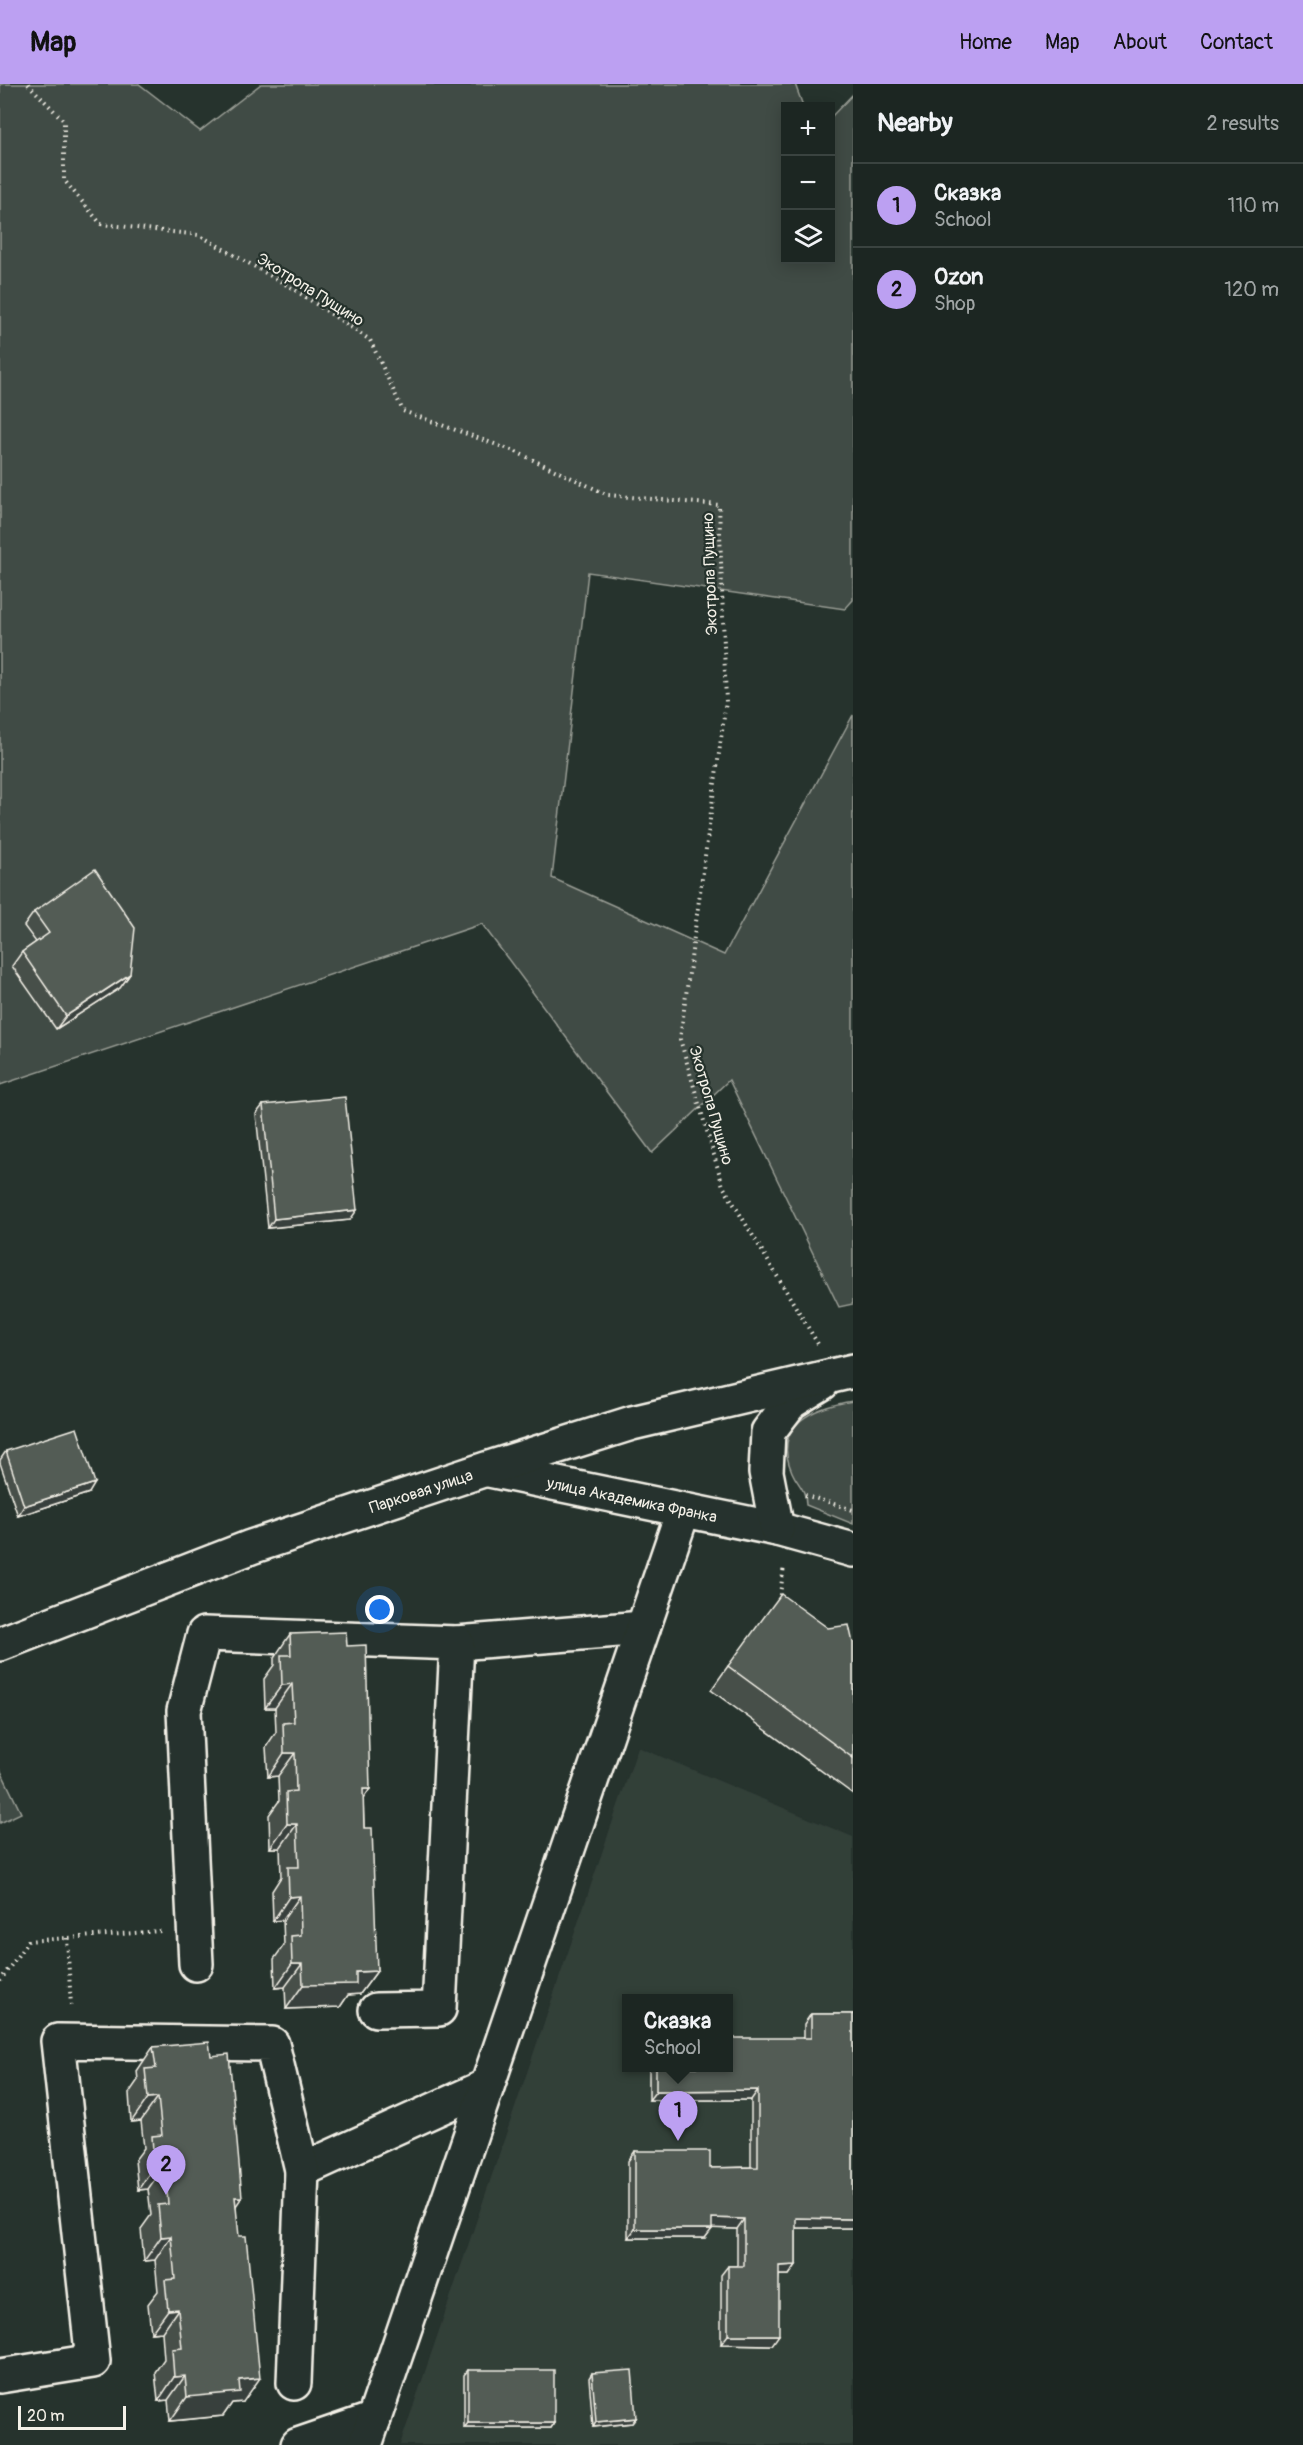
<!DOCTYPE html>
<meta charset="utf-8">
<style>
body{margin:0;font-family:Pangolin,sans-serif;background:#29322f;color:#f1f3f6}
.controls{position:absolute;right:18px;top:18px;display:grid;overflow:hidden;border-radius:0px;box-shadow:0 3px 15px #0003}
.controls button{width:54px;height:54px;display:grid;place-items:center;padding:0;border:0;border-bottom:2px solid #3a4340;background:#1c2622;color:#f1f3f6;font:30px sans-serif}
.scale{position:absolute;left:18px;bottom:15px;width:108px;box-sizing:border-box;padding-left:6px;border:3px solid #f4f1e8;border-top:0;font-size:16px;line-height:21px;white-space:nowrap;color:#f4f1e8;-webkit-text-stroke:4px #26332d;paint-order:stroke}
.you{position:absolute;left:380px;top:1526px;width:21px;height:21px;margin:-15px;border:4px solid #fff;border-radius:50%;background:#1a73e8;box-shadow:0 0 0 9px #1a73e833}
.badge{display:grid;place-items:center;width:39px;height:39px;border-radius:50%;background:#bca0f2;color:#111;font-size:20px;font-weight:700}
.pin{position:absolute;translate:-50% -50px;filter:drop-shadow(0 2px 3px #0008)}
.pin::after{content:'';position:absolute;top:32px;width:21px;height:18px;background:inherit;clip-path:polygon(0 0,100% 0,50% 100%)}
.popup{position:absolute;left:622px;top:1910px;width:111px;height:78px;box-sizing:border-box;display:grid;place-content:center;border-radius:0px;background:#1c2622;filter:drop-shadow(0 2px 4px #0005);font-size:20px;white-space:nowrap;color:#a0a5a5}
.popup b{font-size:22px;color:#f1f3f6}
.popup::after{content:'';position:absolute;left:50%;top:100%;margin-left:-12px;border:12px solid transparent;border-top-color:#1c2622}
.list{margin:0;padding:0;list-style:none}
h2{display:flex;justify-content:space-between;align-items:center;height:78px;margin:0;padding:0 24px;font-size:26px}
h2 small{font-size:20px;font-weight:400;color:#a0a5a5}
.list li{display:grid;grid-template-columns:39px 1fr auto;gap:18px;align-items:center;box-sizing:border-box;height:84px;padding:0 24px;border-top:2px solid #3a4340}
.list b{display:block;font-size:22px;white-space:nowrap}
.list p{margin:0;font-size:20px;white-space:nowrap;color:#a0a5a5}
.list em{font-size:20px;font-style:normal;color:#a0a5a5}
.icon{flex:none;width:33px;height:33px;fill:none;stroke:currentColor;stroke-width:2;stroke-linecap:round;stroke-linejoin:round}
.map{position:relative;flex:none;width:853px;height:2361px;overflow:hidden}
header{display:flex;align-items:center;gap:36px;box-sizing:border-box;height:84px;padding:0 30px;background:#bca0f2;color:#111}
header strong{font-size:28px}
nav{display:flex;gap:33px;margin-inline-start:auto;font-size:21px}
main{display:flex}
aside{flex:1;background:#1c2622}
.map>svg:first-child{display:block}
.built{fill:#333f39;fill-rule:evenodd}
.green{fill:#414b45;stroke:#9a9e96;stroke-width:1.5}
.lines{fill:none;stroke-linecap:round;stroke-linejoin:round}
.minor-casing{stroke:#f4f1e8;stroke-width:38}
.path{stroke:#f4f1e8;stroke-width:4;stroke-dasharray:1.5 4.5;stroke-linecap:butt}
.minor{stroke:#26332d;stroke-width:33}
.wall{fill:#474f49;stroke:#f4f1e8;stroke-width:1.5}
.shaded-wall{fill:#39403c;stroke:#f4f1e8;stroke-width:1.5}
.building{fill:#525c55;stroke:#f4f1e8;stroke-width:1.5}
.labels{text-anchor:middle;stroke-width:4.5;stroke-linejoin:round;paint-order:stroke}
.street-label{font-size:16px;fill:#f4f1e8;stroke:#26332d}
</style>
<header>
<strong>Map</strong>
<nav><a>Home</a><a>Map</a><a>About</a><a>Contact</a></nav>
</header>
<main>
<div class="map">
<svg width="853" height="2361" viewBox="0 0 853 2361">
<rect width="100%" height="100%" fill="#26332d"/>
<filter id="ink" filterUnits="userSpaceOnUse"><feTurbulence type="fractalNoise" baseFrequency=".0167" numOctaves="2"/><feDisplacementMap in="SourceGraphic" scale="12" xChannelSelector="R" yChannelSelector="G"/><feConvolveMatrix kernelMatrix="1 2 1 2 8 2 1 2 1" color-interpolation-filters="sRGB"/></filter>
<g filter="url(#ink)">
<path class="built" d="M638 1663 853 1753V2361H400ZM627 1914H729V1984H627Z"/>
<g class="green">
<path d="M0 0H139L200 47 261 0H795L803 22H786V176H830L831 33 853 10V516L845 525 588 488 552 794 724 871 853 631V1220L839 1223 729 996 652 1069 482 840 0 1001Z"/>
<path d="M853 1317V1440L806 1421C806 1404 798 1402 792 1388 771 1340 815 1323 853 1317Z"/>
<path d="M0 1685 21 1729 0 1739Z"/>
</g>
<g class="lines">
<g class="minor-casing">
<g id="minor">
<path id="s1" d="M489 1386 777 1445 853 1466"/>
<path d="M777 1445 766 1388 768 1348 791 1318 822 1299"/>
<path d="M457 1559 643 1544"/>
<path id="s2" d="M0 1560 251 1463 486 1385 632 1339 853 1287"/>
<path d="M196 1880 184 1627 204 1550 457 1559 439 1925 376 1926"/>
<path d="M302 2086 487 2002"/>
<path d="M0 2292 93 2277 58 1957 272 1960 302 2086 294 2299"/>
<path d="M298 2361 374 2335"/>
<path d="M365 2361 683 1427"/>
</g>
</g>
<g class="path">
<path d="M28 0 64 37V96L101 140 199 151 292 204 370 256 403 327 514 367 608 411 719 421 726 618 680 955 723 1102 818 1260"/>
<path d="M805 1411 853 1426"/>
<path d="M779 1517 784 1482"/>
<path d="M67 1854 71 1922"/>
<path d="M0 1897 28 1857 161 1847"/>
</g>
<use href="#minor" class="minor"/>
</g>
<g class="wall">
<path d="M34 828 130 890 120 904 56 945 12 882 22 868 36 858 24 842Z"/>
<path d="M263 1021 350 1136 268 1144 256 1030Z"/>
<path d="M6 1367 89 1409 18 1432 0 1379V1376Z"/>
<path d="M290 1550 347 1562 363 1715 364 1744 377 1887 360 1910 348 1911 340 1923 286 1925 285 1903 275 1904 274 1875 284 1861 283 1836 273 1837 272 1807 281 1793 280 1764H270L269 1731 279 1717 278 1692 268 1693 266 1663 276 1648 275 1624H265L264 1595 274 1581V1574Z"/>
<path d="M853 1559V1710L711 1606 728 1582Z"/>
<path d="M811 1930H853V2144H796V2181L789 2191H779L772 2261 721 2260V2191L728 2182H737V2145L712 2144 705 2154H628V2077L635 2067 710 2084 751 2083V2016H649V1983H729L804 1954V1940Z"/>
<path d="M153 1963 211 1972 236 2122 243 2318 232 2319 223 2332 170 2337 168 2316 158 2317 155 2288 164 2275 162 2248 151 2249 148 2220 158 2207 155 2176 144 2177 141 2145 151 2131 148 2105 138 2106 135 2076 144 2064 141 2037 131 2038 129 2009 138 1996 137 1987Z"/>
<path d="M468 2286 554 2339 551 2344H464V2291Z"/>
<path d="M592 2289 636 2334 632 2339 593 2343 589 2294Z"/>
</g>
<g class="shaded-wall">
<path d="M130 890 120 904 56 945 66 932Z"/>
<path d="M357 1126 350 1136 268 1144 274 1135Z"/>
<path d="M95 1399 89 1409 18 1432 24 1422Z"/>
<path d="M292 1600 275 1624H265L282 1601Z"/>
<path d="M284 1669H295L278 1692 268 1693Z"/>
<path d="M363 1705H370L354 1728Z"/>
<path d="M287 1740H297L280 1764H270Z"/>
<path d="M300 1812 283 1836 273 1837 289 1813Z"/>
<path d="M292 1880H302L285 1903 275 1904Z"/>
<path d="M377 1887 360 1910 348 1911 340 1923 286 1925 303 1901 356 1888Z"/>
<path d="M758 2006 751 2016H649L656 2007Z"/>
<path d="M158 2013 141 2037 131 2038 148 2014Z"/>
<path d="M165 2081 148 2105 138 2106 154 2082Z"/>
<path d="M235 2113H242L226 2137Z"/>
<path d="M712 2134 744 2135 737 2145 705 2144Z"/>
<path d="M796 2134 853 2135V2144H790Z"/>
<path d="M635 2145H712L705 2154H628Z"/>
<path d="M171 2152 155 2176 144 2177 161 2153Z"/>
<path d="M796 2181 789 2191H772L779 2182Z"/>
<path d="M178 2225 162 2248 151 2249 168 2226Z"/>
<path d="M728 2251H779L772 2261 721 2260Z"/>
<path d="M185 2292 168 2316 158 2317 174 2293Z"/>
<path d="M260 2294 243 2318 232 2319 223 2332 170 2337 187 2313 239 2296Z"/>
<path d="M636 2334 632 2339 593 2343 596 2338Z"/>
<path d="M468 2339H554L551 2344H464Z"/>
</g>
<g class="building">
<path d="M95 785 135 844 130 890 66 932 22 868 49 849 34 828Z"/>
<path d="M345 1013 357 1126 274 1135 263 1021Z"/>
<path d="M77 1344 95 1399 24 1422 6 1367Z"/>
<path d="M781 1510 828 1544 849 1541 853 1559V1674L728 1582Z"/>
<path d="M346 1548 347 1562 366 1561 370 1705H363L364 1744H372L377 1887 356 1888V1900L303 1901 302 1880H292L291 1852 301 1851 300 1812 289 1813 288 1783H299L297 1740H287L286 1708 296 1707 295 1669H284L283 1639 294 1638 292 1600 282 1601 281 1571H291L290 1550Z"/>
<path d="M811 1930H853V2135L796 2134V2181L779 2182V2251H728V2182H744V2135L712 2134V2145H635V2067H710V2084L758 2083V2006L656 2007V1983H729V1954H811Z"/>
<path d="M209 1958 211 1972 229 1970 242 2113H235L237 2133 239 2152H246L260 2294 239 2296 240 2308 187 2313 185 2292 174 2293 172 2265 182 2264 178 2225 168 2226 165 2196 175 2195 171 2152 161 2153 158 2121 168 2120 165 2081 154 2082 152 2052 162 2051 158 2013 148 2014 145 1985 156 1984 153 1963Z"/>
<rect x="468" y="2286" width="86" height="53"/>
<path d="M632 2286 636 2334 596 2338 592 2289Z"/>
</g>
</g>
<g class="labels">
<g class="street-label">
<text transform="translate(311 205) rotate(32)" y="6">Экотропа Пущино</text>
<text transform="translate(709 490) rotate(-92)" y="6">Экотропа Пущино</text>
<text transform="translate(712 1021) rotate(74)" y="6">Экотропа Пущино</text>
<text dy="6" stroke="none"><textPath href="#s2" startOffset="448">Парковая улица</textPath></text>
<text dy="6" stroke="none"><textPath href="#s1" startOffset="146">улица Академика Франка</textPath></text>
</g>
</g>
</svg>
<div class="controls">
<button>+</button>
<button>−</button>
<button><svg class="icon" aria-label="layers" viewBox="0 0 24 24"><path d="M12 4l9 5-9 5-9-5zM3 14l9 5 9-5"/></svg></button>
</div>
<div class="scale">20 m</div>
<div class="you"></div>
<div class="pin badge" style="left:678px;top:2057px">1</div>
<div class="popup"><b>Сказка</b>School</div>
<div class="pin badge" style="left:166px;top:2111px">2</div>
</div>
<aside>
<h2>Nearby<small>2 results</small></h2>
<ul class="list">
<li><span class="badge">1</span><div><b>Сказка</b><p>School</p></div><em>110 m</em></li>
<li><span class="badge">2</span><div><b>Ozon</b><p>Shop</p></div><em>120 m</em></li>
</ul>
</aside>
</main>
